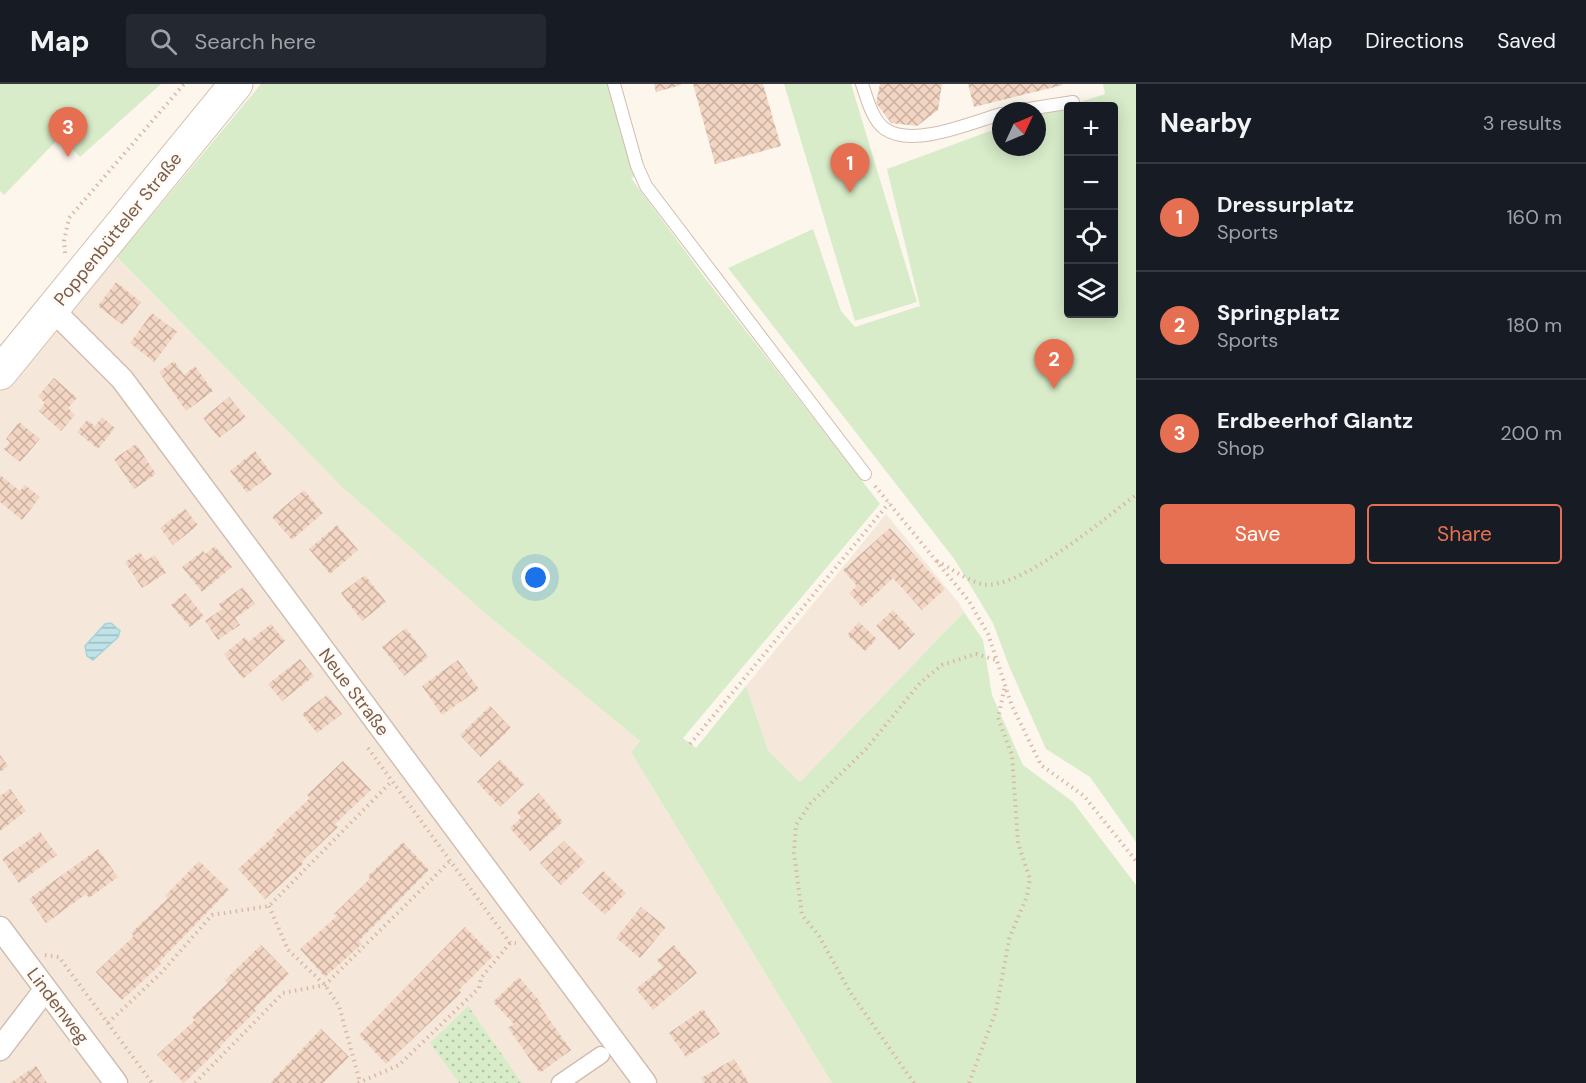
<!DOCTYPE html>
<meta charset="utf-8">
<style>
body{margin:0;font-family:"DM Sans",sans-serif;background:#242831;color:#f1f3f6}
.controls{position:absolute;right:18px;top:18px;display:grid;overflow:hidden;border-radius:6px;box-shadow:0 3px 15px #0003}
.controls button{width:54px;height:54px;display:grid;place-items:center;padding:0;border:0;border-bottom:2px solid #363941;background:#171b24;color:#f1f3f6;font:30px sans-serif}
.compass{position:absolute;left:992px;top:18px;width:54px;height:54px;border-radius:50%;background:#171b24;box-shadow:0 3px 15px #0003;rotate:46deg}
.you{position:absolute;left:536px;top:494px;width:21px;height:21px;margin:-15px;border:4px solid #fff;border-radius:50%;background:#1a73e8;box-shadow:0 0 0 9px #1a73e833}
.badge{display:grid;place-items:center;width:39px;height:39px;border-radius:50%;background:#e76f51;color:#fff;font-size:20px;font-weight:700}
.pin{position:absolute;translate:-50% -50px;filter:drop-shadow(0 2px 3px #0008)}
.pin::after{content:'';position:absolute;top:32px;width:21px;height:18px;background:inherit;clip-path:polygon(0 0,100% 0,50% 100%)}
.list{margin:0;padding:0;list-style:none}
h2{display:flex;justify-content:space-between;align-items:center;height:78px;margin:0;padding:0 24px;font-size:26px}
h2 small{font-size:20px;font-weight:400;color:#9ea1a6}
.list li{display:grid;grid-template-columns:39px 1fr auto;gap:18px;align-items:center;box-sizing:border-box;height:108px;padding:0 24px;border-top:2px solid #363941}
.list b{display:block;font-size:22px;white-space:nowrap}
.list p{margin:0;font-size:20px;white-space:nowrap;color:#9ea1a6}
.list em{font-size:20px;font-style:normal;color:#9ea1a6}
.actions{display:flex;gap:12px;padding:18px 24px}
.actions a{flex:1;padding:14px 0;border:2px solid #e76f51;border-radius:6px;text-align:center;font-size:21px;color:#e76f51}
.actions .main{background:#e76f51;color:#fff}
.icon{flex:none;width:33px;height:33px;fill:none;stroke:currentColor;stroke-width:2;stroke-linecap:round;stroke-linejoin:round}
.map{position:relative;flex:none;width:1136px;height:999px;overflow:hidden}
header{display:flex;align-items:center;gap:36px;box-sizing:border-box;height:84px;padding:0 30px;background:#171b24;border-bottom:2px solid #363941}
header strong{font-size:28px}
nav{display:flex;gap:33px;margin-inline-start:auto;font-size:21px}
.search{width:420px;height:54px;background:#242831;display:flex;align-items:center;gap:15px;box-sizing:border-box;padding:0 21px;border-radius:6px;color:#9ea1a6;font-size:22px}
main{display:flex}
aside{flex:1;background:#171b24}
.map>svg:first-child{display:block}
.residential{fill:#f5e8da}
.grass{fill:#d8ecc9;fill-rule:evenodd}
.park{fill:url(#park-dots)}
.water{fill:url(#water-rules);stroke:#a5d3da;stroke-width:1.5}
.building{fill:url(#building-cross-hatch)}
.lines{fill:none;stroke-linecap:round;stroke-linejoin:round}
.service-casing{stroke:#d1beb0;stroke-width:14}
.pedestrian-casing{stroke:#d1beb0;stroke-width:19}
.minor-casing{stroke:#d1beb0;stroke-width:25}
.secondary-casing{stroke:#d6c0b0;stroke-width:35}
.path{stroke:#d9b8a5;stroke-width:4;stroke-dasharray:1.5 4.5;stroke-linecap:butt}
.service{stroke:#fff;stroke-width:12}
.pedestrian{stroke:#fff;stroke-width:16}
.minor{stroke:#fff;stroke-width:22}
.secondary{stroke:#fff;stroke-width:33}
.labels{text-anchor:middle;stroke-width:4.5;stroke-linejoin:round;paint-order:stroke}
.street-label{font-size:18px;fill:#7a5c4d;stroke:#fffaf3}
</style>
<header>
<strong>Map</strong>
<div class="search"><svg class="icon" aria-label="search" viewBox="0 0 24 24"><circle cx="10" cy="10" r="6"/><path d="M15 15l6 6"/></svg>Search here</div>
<nav><a>Map</a><a>Directions</a><a>Saved</a></nav>
</header>
<main>
<div class="map">
<svg width="1136" height="999" viewBox="0 0 1136 999">
<defs>
<pattern id="park-dots" width="8" height="8" patternUnits="userSpaceOnUse" patternTransform="scale(1.5)"><rect width="8" height="8" fill="#d8ecc9"/><path d="M2 2h.1M6 6h.1" fill="none" stroke="#b4c2a5" stroke-width="1.8" stroke-linecap="round"/></pattern>
<pattern id="water-rules" width="6" height="5" patternUnits="userSpaceOnUse" patternTransform="scale(1.5)"><rect width="6" height="5" fill="#bfe3e8"/><path d="M0 2.5h6" fill="none" stroke="#a0bbbe"/></pattern>
<pattern id="building-cross-hatch" width="8" height="8" patternUnits="userSpaceOnUse" patternTransform="scale(1.5)"><rect width="8" height="8" fill="#f3d5c3"/><path d="M0 0l8 8M0 8l8-8" fill="none" stroke="#cab0a1"/></pattern>
</defs>
<rect width="100%" height="100%" fill="#fdf6ec"/>
<g class="residential">
<path d="M98 154 342 403 485 529 640 657 631 668 832 999H0V265Z"/>
<path d="M886 430 958 518 964 528 800 698 768 666 746 602Z"/>
</g>
<g class="grass">
<path d="M0 0H161L80 73 60 53 4 111 0 107Z"/>
<path d="M261 0H610L637 92 631 94 705 194 880 420 683 654 696 664 746 602 768 666 800 698 964 528 983 556 992 611 1023 681 1073 718 1136 801V999H832L631 668 640 657 485 529 342 403 117 173Z"/>
<path d="M784 0H851L917 218 855 237Z"/>
<path d="M1103 0H1136V758L1090 693 1046 665 1009 582 993 539 955 476 728 184 813 145 841 227 855 243 920 222 887 85 1001 43V63H1037V32L1105 10ZM1068 22H1114V230H1068Z"/>
</g>
<path class="park" d="M468 922 522 999H459L430 959Z"/>
<path class="water" d="M111 539 120 547 118 553 93 576 87 572 85 562 105 540Z"/>
<g class="building">
<path d="M654 0H681V1L656 8Z"/>
<path d="M693 0H763L781 62 715 80Z"/>
<path d="M880 0H942L938 26 917 42 891 39 876 19Z"/>
<path d="M968 0H1062L1063 1 974 23Z"/>
<path d="M116 198 141 218 123 241 98 222Z"/>
<path d="M152 229 177 248 154 278 130 259Z"/>
<path d="M174 277 184 291 195 282 213 307 186 327 159 288Z"/>
<path d="M54 294 77 314 68 324 75 331 61 347 39 327 45 319 38 312Z"/>
<path d="M229 313 246 333 219 354 203 334Z"/>
<path d="M102 333 115 344 98 365 77 348 87 336 95 342Z"/>
<path d="M19 338 40 355 20 378 4 365 10 358 6 355Z"/>
<path d="M136 360 156 390 134 405 114 375Z"/>
<path d="M255 367 272 390 247 409 230 387Z"/>
<path d="M0 391 20 407 25 401 40 413 22 436 0 418Z"/>
<path d="M304 406 323 429 292 456 272 433Z"/>
<path d="M185 425 198 441 173 461 160 444Z"/>
<path d="M337 441 358 466 330 490 309 465Z"/>
<path d="M890 444 945 505 922 526 893 494 862 523 849 509 857 502 843 486Z"/>
<path d="M215 462 232 483 202 508 182 483 203 467 205 470Z"/>
<path d="M140 468 146 477 155 471 166 489 142 504 125 478Z"/>
<path d="M365 491 386 518 362 537 341 509Z"/>
<path d="M243 503 255 520 235 534 240 541 218 556 205 537 222 525 219 520Z"/>
<path d="M185 509 204 532 190 543 171 521Z"/>
<path d="M893 526 915 550 899 566 876 542Z"/>
<path d="M859 538 877 555 865 567 847 551Z"/>
<path d="M271 540 285 557 243 595 224 570 245 553 248 558Z"/>
<path d="M406 544 428 573 404 592 382 563Z"/>
<path d="M300 575 314 592 282 617 268 600Z"/>
<path d="M458 576 479 605 442 631 422 602Z"/>
<path d="M327 611 342 630 317 649 302 630Z"/>
<path d="M490 622 511 644 481 673 460 651Z"/>
<path d="M0 671 8 682 0 688Z"/>
<path d="M500 676 524 700 500 723 477 698Z"/>
<path d="M343 677 371 706 335 740 338 743 301 778 303 780 265 815 238 785 276 750 273 749 310 714 307 711Z"/>
<path d="M10 705 26 727 0 747V712Z"/>
<path d="M539 709 563 738 530 767 510 744 521 734 517 728Z"/>
<path d="M40 748 57 771 19 799 2 775Z"/>
<path d="M564 757 585 778 561 801 540 779Z"/>
<path d="M403 758 429 786 359 857 362 860 325 893 300 865 337 832 334 830 370 795 368 792Z"/>
<path d="M98 765 118 793 89 814 86 810 46 839 29 815Z"/>
<path d="M199 777 229 806 159 878 161 880 122 916 96 888 134 852 131 849 168 814 165 812Z"/>
<path d="M603 787 626 809 605 831 582 809Z"/>
<path d="M641 823 666 843 640 874 616 854Z"/>
<path d="M465 843 493 872 459 906 461 909 386 980 359 951Z"/>
<path d="M261 861 289 890 254 925 256 927 220 962 221 963 184 999 157 971 195 936 192 933 228 899 225 896Z"/>
<path d="M674 861 697 889 653 926 636 905 663 883 657 876Z"/>
<path d="M519 893 542 920 539 921 571 966 540 989 508 944 514 940 493 918Z"/>
<path d="M703 925 720 950 686 973 669 949Z"/>
<path d="M321 945 349 973 323 999H270Z"/>
<path d="M734 975 749 999H704L701 994Z"/>
<path d="M36 982 47 999H10Z"/>
</g>
<g class="lines">
<g class="service-casing">
<g id="service">
<path d="M614 0 637 82 646 102 865 390"/>
<path d="M862 0C867 14 872 36 885 45 913 64 970 39 1001 30"/>
<path d="M1015 27 1073 18"/>
</g>
</g>
<g class="pedestrian-casing">
<path id="pedestrian" d="M560 999 601 971"/>
</g>
<g class="minor-casing">
<g id="minor">
<path d="M53 226 122 295 645 999"/>
<path d="M0 844 116 999"/>
<path d="M0 965 45 906"/>
</g>
</g>
<g class="secondary-casing">
<path id="secondary" d="M0 289 236 0"/>
</g>
<g class="path">
<path d="M65 169 64 157 69 134 184 0"/>
<path d="M875 402 969 517 988 550 1012 622 1041 681 1084 712 1136 777"/>
<path d="M937 477C950 484 968 497 982 500 1018 508 1106 433 1136 411"/>
<path d="M690 660 889 419"/>
<path d="M368 664 510 859H516"/>
<path d="M269 822 288 866 325 901 339 922 360 998"/>
<path d="M45 871 59 873 152 999"/>
<path d="M108 939 160 890 212 831 269 822 391 698"/>
<path d="M195 999 283 909 325 901 449 778"/>
<path d="M358 999 399 981 479 904 481 894 510 859"/>
<path d="M914 999 850 908 819 852 802 831 794 769 796 741 810 720 866 665 920 599 942 581 976 570 996 576"/>
<path d="M969 999 996 927 1009 855 1027 812 1030 795 1018 759 1012 671 998 634 1005 602"/>
</g>
<use href="#service" class="service"/>
<use href="#pedestrian" class="pedestrian"/>
<use href="#minor" class="minor"/>
<use href="#secondary" class="secondary"/>
</g>
<g class="labels">
<g class="street-label">
<text transform="translate(118 145) rotate(-51)" y="6">Poppenbütteler Straße</text>
<text transform="translate(354 608) rotate(53)" y="6">Neue Straße</text>
<text transform="translate(58 922) rotate(53)" y="6">Lindenweg</text>
</g>
</g>
</svg>
<div class="controls">
<button>+</button>
<button>−</button>
<button><svg class="icon" aria-label="locate" viewBox="0 0 24 24"><circle cx="12" cy="12" r="6"/><path d="M12 2v4M12 18v4M2 12h4M18 12h4"/></svg></button>
<button><svg class="icon" aria-label="layers" viewBox="0 0 24 24"><path d="M12 4l9 5-9 5-9-5zM3 14l9 5 9-5"/></svg></button>
</div>
<svg class="compass" viewBox="-18 -18 36 36"><path d="M0-13l5 13h-10z" fill="#e53935"/><path d="M0 13l5-13h-10z" fill="#9ea1a6"/></svg>
<div class="you"></div>
<div class="pin badge" style="left:850px;top:109px">1</div>
<div class="pin badge" style="left:1054px;top:305px">2</div>
<div class="pin badge" style="left:68px;top:73px">3</div>
</div>
<aside>
<h2>Nearby<small>3 results</small></h2>
<ul class="list">
<li><span class="badge">1</span><div><b>Dressurplatz</b><p>Sports</p></div><em>160 m</em></li>
<li><span class="badge">2</span><div><b>Springplatz</b><p>Sports</p></div><em>180 m</em></li>
<li><span class="badge">3</span><div><b>Erdbeerhof Glantz</b><p>Shop</p></div><em>200 m</em></li>
</ul>
<div class="actions"><a class="main">Save</a><a>Share</a></div>
</aside>
</main>
